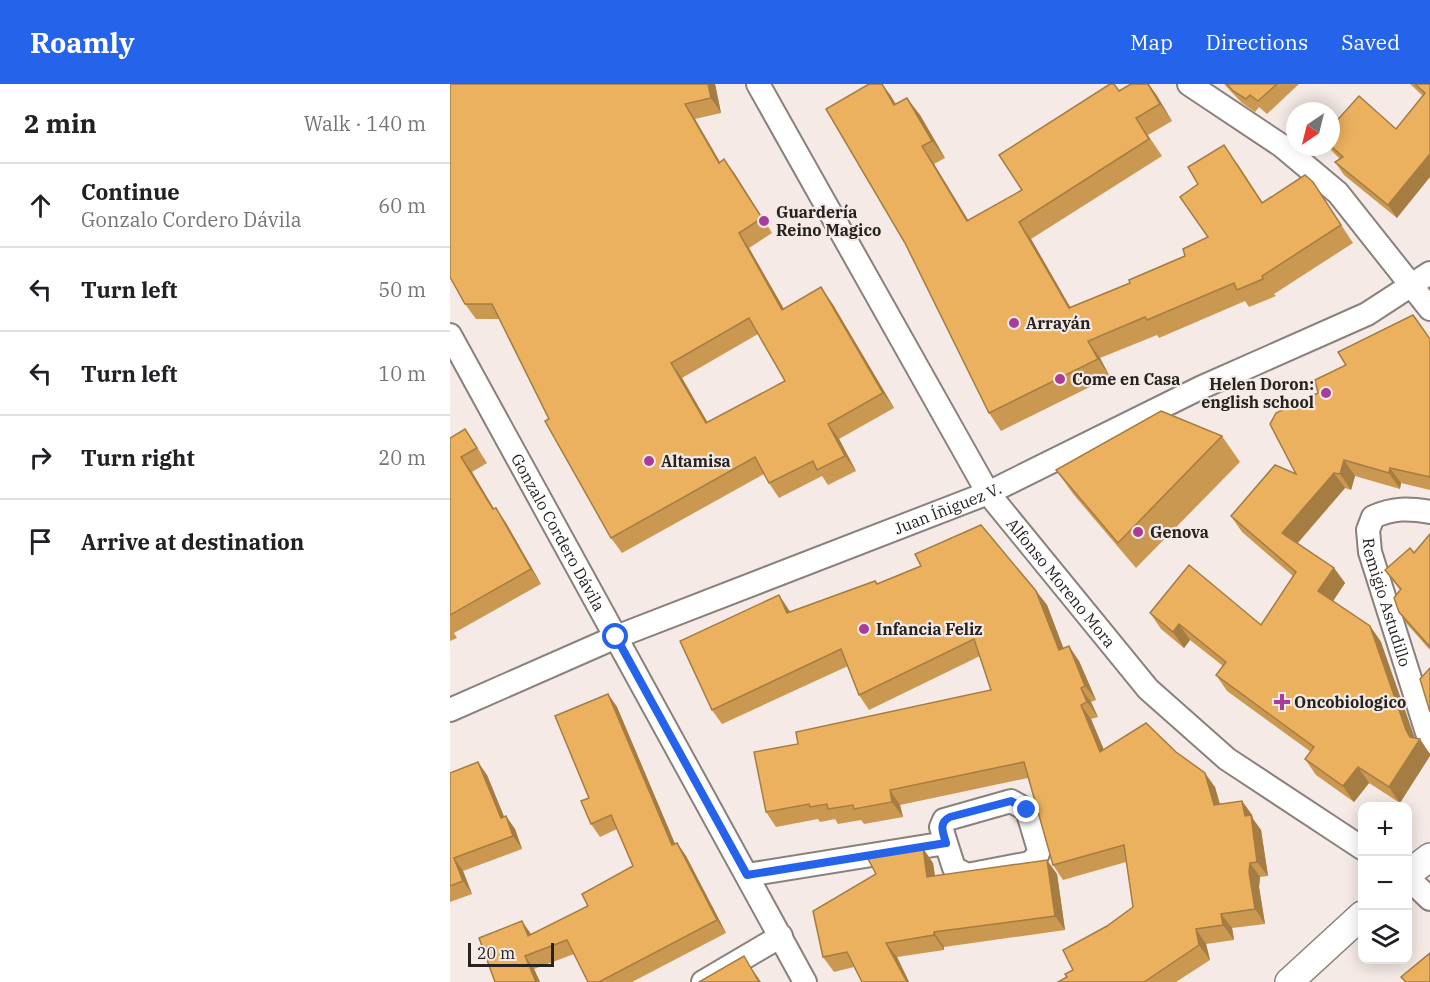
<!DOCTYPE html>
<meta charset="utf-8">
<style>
body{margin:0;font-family:"IBM Plex Serif",serif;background:#f6f6f6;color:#202124}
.controls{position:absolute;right:18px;bottom:18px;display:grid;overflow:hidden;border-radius:12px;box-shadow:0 3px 15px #0003}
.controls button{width:54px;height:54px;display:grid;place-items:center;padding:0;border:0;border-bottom:2px solid #e0e0e0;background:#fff;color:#202124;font:30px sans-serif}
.compass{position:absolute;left:836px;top:18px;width:54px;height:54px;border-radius:50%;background:#fff;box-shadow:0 3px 15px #0003;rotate:215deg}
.scale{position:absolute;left:18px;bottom:15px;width:86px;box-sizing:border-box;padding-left:6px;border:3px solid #262220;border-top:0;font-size:16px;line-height:21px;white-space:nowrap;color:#262220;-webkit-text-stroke:4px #f5eae5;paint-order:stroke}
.stop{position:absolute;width:18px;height:18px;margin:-14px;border:4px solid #2563eb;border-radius:50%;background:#fff}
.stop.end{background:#2563eb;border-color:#fff;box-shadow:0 2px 6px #0008}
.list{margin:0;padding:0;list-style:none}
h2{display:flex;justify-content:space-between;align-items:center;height:78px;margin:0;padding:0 24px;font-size:26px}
h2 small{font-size:20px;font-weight:400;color:#757577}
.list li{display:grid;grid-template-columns:39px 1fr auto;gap:18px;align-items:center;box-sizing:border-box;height:84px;padding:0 24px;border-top:2px solid #e0e0e0}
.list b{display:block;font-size:22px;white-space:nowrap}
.list p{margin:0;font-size:20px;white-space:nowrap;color:#757577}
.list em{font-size:20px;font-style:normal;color:#757577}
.icon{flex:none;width:33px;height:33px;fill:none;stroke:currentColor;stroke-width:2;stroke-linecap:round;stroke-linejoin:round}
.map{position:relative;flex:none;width:980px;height:898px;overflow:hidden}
header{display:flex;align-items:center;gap:36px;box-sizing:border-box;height:84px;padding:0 30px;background:#2563eb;color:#fff}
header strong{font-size:28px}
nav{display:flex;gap:33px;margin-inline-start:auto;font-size:21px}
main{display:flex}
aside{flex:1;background:#fff}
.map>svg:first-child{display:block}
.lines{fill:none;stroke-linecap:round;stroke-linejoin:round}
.minor-casing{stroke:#8a817c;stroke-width:26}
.tertiary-casing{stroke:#8a817c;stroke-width:30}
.minor{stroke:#fff;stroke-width:22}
.tertiary{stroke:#fff;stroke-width:27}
.wall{fill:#cb9851;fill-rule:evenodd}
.shaded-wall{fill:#a57c42}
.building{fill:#ecb15e;stroke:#a57c42;stroke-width:1.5;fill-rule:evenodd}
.route{stroke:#2563eb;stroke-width:8}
.poi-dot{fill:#a93c9a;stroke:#f5eae5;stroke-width:2}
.labels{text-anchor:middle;stroke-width:4.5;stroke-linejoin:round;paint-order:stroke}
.poi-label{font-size:16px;font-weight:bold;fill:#262220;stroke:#f5eae5;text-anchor:start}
.street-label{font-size:16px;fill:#262220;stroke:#f5eae5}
</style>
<header>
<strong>Roamly</strong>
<nav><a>Map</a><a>Directions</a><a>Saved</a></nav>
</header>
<main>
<aside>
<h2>2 min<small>Walk · 140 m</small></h2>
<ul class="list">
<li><svg class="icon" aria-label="ahead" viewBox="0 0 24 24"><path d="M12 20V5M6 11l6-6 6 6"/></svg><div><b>Continue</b><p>Gonzalo Cordero Dávila</p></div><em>60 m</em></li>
<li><svg class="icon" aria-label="left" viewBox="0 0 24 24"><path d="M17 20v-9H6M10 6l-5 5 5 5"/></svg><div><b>Turn left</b></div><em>50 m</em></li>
<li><svg class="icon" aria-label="left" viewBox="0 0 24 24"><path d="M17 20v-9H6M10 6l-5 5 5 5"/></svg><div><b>Turn left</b></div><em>10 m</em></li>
<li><svg class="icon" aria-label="right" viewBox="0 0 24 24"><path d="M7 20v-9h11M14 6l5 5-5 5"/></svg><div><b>Turn right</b></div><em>20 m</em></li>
<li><svg class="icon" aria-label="arrive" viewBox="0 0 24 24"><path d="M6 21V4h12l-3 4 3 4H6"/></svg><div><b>Arrive at destination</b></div></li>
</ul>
</aside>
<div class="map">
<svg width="980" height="898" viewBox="0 0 980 898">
<rect width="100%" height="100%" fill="#f5eae5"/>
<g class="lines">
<g class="minor-casing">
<g id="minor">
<path id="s1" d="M308 0 538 409 698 605 777 675 912 764"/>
<path d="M739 0 832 62 888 109 980 225"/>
<path id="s2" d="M0 251 355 898"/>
<path id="s3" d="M980 428C958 424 943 424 923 433L918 446 920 468 980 658"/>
<path id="s4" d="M0 626 166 553 538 409 750 304 917 230 980 189"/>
<path d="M297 791 496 759 491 743 494 736 561 717 577 726 589 766 587 772 580 779 517 791 504 784 496 759"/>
<path d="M958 794 980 815"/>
<path d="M253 898 331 852"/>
</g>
</g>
<g class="tertiary-casing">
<g id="tertiary">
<path d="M958 790 980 773"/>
<path d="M839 898 912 831"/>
</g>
</g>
<use href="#minor" class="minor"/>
<use href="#tertiary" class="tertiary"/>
</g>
<g class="wall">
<path d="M0 0H265L271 29 245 35 270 78 274 75 322 149 299 164 334 225 382 219 444 324 389 355 406 387 378 401 372 392 329 414 319 399 314 390 172 469 161 454 99 335 49 235H26L15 220ZM308 250 335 297 258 339 232 294Z"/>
<path d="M419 0H432L446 20 470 31 495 74 484 80 518 136 572 106 669 7 681 0H699L722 37 698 51 712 72 581 155 620 223 680 199 735 172 758 153 787 79 813 119 875 116 903 159 824 210 826 212 799 223 795 217 709 254 707 251 650 274 660 293 551 347 539 329Z"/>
<path d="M774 0H849L817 30 809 23 805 28 792 19Z"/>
<path d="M960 0H980L947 134 894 91 885 78 890 75 878 63H881L946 45 973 12Z"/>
<path d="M980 255V406L951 399 950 405 905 392 901 406 895 404 848 459 884 484 895 499 883 517 920 542 931 558 950 719 919 699 904 718 866 691 855 675 861 668 777 607 766 591 773 582 740 556 734 564 711 545 700 529 811 541 843 492 792 448 781 432 846 390Z"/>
<path d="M772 352 790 378 686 484 624 411 606 386Z"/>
<path d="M0 354 25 360 37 379 22 388 44 425 46 424 56 439 91 500 4 549 7 554 0 557Z"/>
<path d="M980 450V566L957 540 949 528 950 506 935 486 964 469Z"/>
<path d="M425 497 428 500 586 507 597 521 613 565 629 577 646 616 641 618 648 633 641 635 654 666 726 668 765 703 770 720 792 717 802 731 803 735 811 746 818 792 810 793 809 803 815 840 782 844 784 856 756 860 760 876 726 898H608L617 893 623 886 657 842 683 823 676 778 613 796 603 781 578 694 450 721 453 733 414 740 411 736 388 740 385 735 370 738 368 735 326 743 316 728 348 660 541 606 530 572 419 626 409 611 398 582 272 640 262 626 339 526 340 528Z"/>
<path d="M158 610 167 623 225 760 227 759 236 772 276 849 182 898H138L124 870 84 885 90 898H45L81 850 138 822 183 782 167 745 150 753 141 740 139 714Z"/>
<path d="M0 689 37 691 54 733 56 732 65 745 72 765 13 787 22 810 0 818Z"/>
<path d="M483 779 485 792 607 790 615 846 494 863V866L447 873 459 898H412L404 883 384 888 373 873Z"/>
</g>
<g class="shaded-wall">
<path d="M258 0H265L271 29 261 14Z"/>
<path d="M432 0 441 12 456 39 444 21Z"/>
<path d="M698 0 706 10 722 37 710 20Z"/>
<path d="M457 14 470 31 495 74 482 57Z"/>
<path d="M235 20 245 35 279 94 269 79Z"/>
<path d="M472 62 484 80 529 154 517 137Z"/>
<path d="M980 70V93L947 134 938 121Z"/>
<path d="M274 75 285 90 322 149 312 134Z"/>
<path d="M569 138 581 155 631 242 619 224Z"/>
<path d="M289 149 299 164 343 241 332 226Z"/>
<path d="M371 203 382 219 444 324 433 309Z"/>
<path d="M638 257 650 274 660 293 648 275Z"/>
<path d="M221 279 232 294 267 355 256 339Z"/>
<path d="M378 340 389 355 406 387 395 372Z"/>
<path d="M11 373 22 388 53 440 43 425Z"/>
<path d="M894 376 905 392 901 406 890 390Z"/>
<path d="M940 384 951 399 950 405 939 389Z"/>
<path d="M884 389 895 404 843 464 832 449Z"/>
<path d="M46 424 56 439 91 500 81 485Z"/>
<path d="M884 484 895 499 879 523 868 507Z"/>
<path d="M586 507 597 521 620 581 609 566Z"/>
<path d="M329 511 339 526 348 544 337 529Z"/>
<path d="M729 540 740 556 734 564 723 548Z"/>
<path d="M920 542 931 558 967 660 970 655 980 670V672L950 719 939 703 956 646Z"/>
<path d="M619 562 629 577 646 616 635 602Z"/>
<path d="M631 604 641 618 648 633 637 618Z"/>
<path d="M158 610 167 623 231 774 222 761Z"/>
<path d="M631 621 641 635 661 683 650 668Z"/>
<path d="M28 678 37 691 60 747 51 734Z"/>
<path d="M908 683 919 699 904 718 893 702Z"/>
<path d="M755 689 765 703 774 736 764 721Z"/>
<path d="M440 706 450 721 453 733 442 718Z"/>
<path d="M792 717 802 731 803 735 811 746 818 792 807 778 795 732Z"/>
<path d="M56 732 65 745 72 765 63 752Z"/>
<path d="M227 759 236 772 276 849 267 836Z"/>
<path d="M473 764 483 779 487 808 477 793Z"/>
<path d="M4 774 13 787 22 810 13 797Z"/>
<path d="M597 776 607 790 615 846 605 832Z"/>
<path d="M800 779 810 793 809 803 815 840 805 825 799 788Z"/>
<path d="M771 830 782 844 784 856 773 841Z"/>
<path d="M72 837 81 850 78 852Z"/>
<path d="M746 845 756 860 760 876 749 861Z"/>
<path d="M484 848 494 863V866L484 851Z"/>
<path d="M436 859 447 873 459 898H457Z"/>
<path d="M75 872 84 885 90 898H86Z"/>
<path d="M294 872 302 885 311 898H309Z"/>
</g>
<g class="building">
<path d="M0 0H258L261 14 235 20 269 79 274 75 312 134 289 149 332 226 371 203 433 309 378 340 395 372 367 386 363 377 319 399 305 373 161 454 95 337 99 335 42 220H15L0 193ZM299 234 335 297 256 339 221 279Z"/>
<path d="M419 0H432L444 21 457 14 482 57 472 62 517 137 572 106 549 71 660 0H664L669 7 681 0H698L710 20 686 34 699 55 569 138 619 224 680 199 679 196 735 172 733 165 758 153 730 113 748 100 738 83 774 61 812 119 855 91 863 98 891 141 812 192 813 195 787 206 784 199 697 236 695 233 638 257 648 275 539 329 455 159 376 25Z"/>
<path d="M777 0H827L808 17 800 11 796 15 783 7Z"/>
<path d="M965 0H980V70L938 121 885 78 893 73 881 62V43L909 12 946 45 975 9Z"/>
<path d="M963 231 980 255V393L940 384 939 389 894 376 890 390 884 389 832 449 884 484 868 507 920 542 956 646 960 653 970 655 939 703 908 683 893 702 855 675 864 663 766 591 776 578 729 540 723 548 700 529 739 481 811 541 846 488 781 432 825 381 846 390 820 340 826 329 868 309 865 296 896 281 888 268Z"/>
<path d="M711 327 772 352 668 459 606 386Z"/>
<path d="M15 345 27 364 11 373 43 425 46 424 81 485 0 531V354Z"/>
<path d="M531 441 586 507 609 566 619 562 635 602 631 604 637 618 631 621 650 668 696 639 726 668 755 689 764 721 792 717 795 732 801 731 807 778 800 779 799 788 805 825 771 830 773 841 746 845 749 861 694 898H608L617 893 615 890 623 886 613 866 657 842 683 823 674 761 603 781 574 678 440 706 442 718 404 725 403 721 378 725 377 720 360 723 359 720 316 728 304 668 348 660 346 648 541 606 524 555 409 611 391 565 262 626 230 557 329 511 337 529 425 497 427 500 471 482 465 470Z"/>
<path d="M980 450V563L949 528 944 514 951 505 935 486 960 464 964 469Z"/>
<path d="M980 584V628L970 595Z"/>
<path d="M158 610 222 761 227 759 267 836 149 898H138L117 856 75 872 86 898H45L29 854 72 837 78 852 138 822 132 810 183 782 161 731 141 740 131 717 139 714 105 632Z"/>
<path d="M28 678 51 734 56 732 63 752 4 774 13 797 0 802V689Z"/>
<path d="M473 764 477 793 597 776 605 832 484 848V851L436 859 457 898H412L397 868 373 873 363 827 426 790 417 773Z"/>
<path d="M980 869V898H956L951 893Z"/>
<path d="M294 872 309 898H249Z"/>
</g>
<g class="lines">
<path class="route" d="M166 553 297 791 496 759C493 748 488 739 500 733L561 717 577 726"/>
</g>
<g class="poi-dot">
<circle cx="314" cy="137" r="6"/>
<circle cx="564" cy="239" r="6"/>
<circle cx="610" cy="295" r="6"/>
<circle cx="876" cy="309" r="6"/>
<circle cx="199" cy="377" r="6"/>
<circle cx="688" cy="448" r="6"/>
<circle cx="414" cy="545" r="6"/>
<path d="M829 609h6v6h6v6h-6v6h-6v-6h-6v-6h6z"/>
</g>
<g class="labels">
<g class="poi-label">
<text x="326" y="134">Guardería<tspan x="326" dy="18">Reino Magico</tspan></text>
<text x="576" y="245">Arrayán</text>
<text x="622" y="301">Come en Casa</text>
<text x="864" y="306" text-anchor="end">Helen Doron:<tspan x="864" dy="18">english school</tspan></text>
<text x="211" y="383">Altamisa</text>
<text x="700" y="454">Genova</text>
<text x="426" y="551">Infancia Feliz</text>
<text x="844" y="624">Oncobiologico</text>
</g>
<g class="street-label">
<text dy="6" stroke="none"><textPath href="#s4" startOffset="537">Juan Íñiguez V.</textPath></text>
<text dy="6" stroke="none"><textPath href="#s2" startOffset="225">Gonzalo Cordero Dávila</textPath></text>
<text dy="6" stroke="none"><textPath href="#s1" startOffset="585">Alfonso Moreno Mora</textPath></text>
<text dy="6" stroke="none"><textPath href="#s3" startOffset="147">Remigio Astudillo</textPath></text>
</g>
</g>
</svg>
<div class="controls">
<button>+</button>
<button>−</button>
<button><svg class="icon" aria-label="layers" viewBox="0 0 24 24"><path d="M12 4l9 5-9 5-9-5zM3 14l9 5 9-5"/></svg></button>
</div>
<svg class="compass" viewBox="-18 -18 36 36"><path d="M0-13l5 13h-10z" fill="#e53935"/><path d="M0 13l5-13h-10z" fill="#757577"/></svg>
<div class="scale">20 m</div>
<div class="stop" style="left:166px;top:553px"></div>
<div class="stop end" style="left:577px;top:726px"></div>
</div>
</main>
